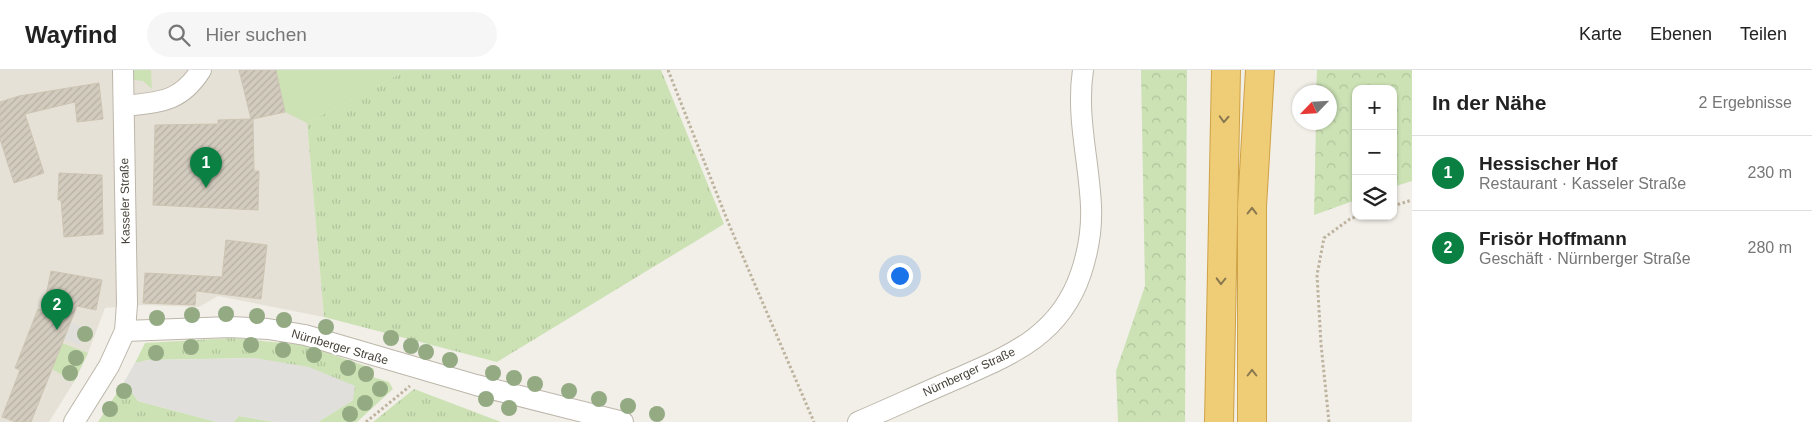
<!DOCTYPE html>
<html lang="de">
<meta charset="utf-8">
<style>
body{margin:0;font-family:Arial,sans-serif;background:#f6f6f6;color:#222}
.controls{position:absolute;right:15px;top:15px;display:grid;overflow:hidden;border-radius:10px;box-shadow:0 1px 4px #0004}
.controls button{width:45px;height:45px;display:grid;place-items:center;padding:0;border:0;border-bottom:1px solid #e0e0e0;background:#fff;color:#222;font:25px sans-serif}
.compass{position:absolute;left:1292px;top:15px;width:45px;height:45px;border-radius:50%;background:#fff;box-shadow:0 1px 4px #0004;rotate:245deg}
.you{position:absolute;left:899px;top:205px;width:18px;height:18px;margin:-12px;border:4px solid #fff;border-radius:50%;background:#1a73e8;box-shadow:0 0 0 8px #1a73e833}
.badge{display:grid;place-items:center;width:32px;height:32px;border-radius:50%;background:#0b8043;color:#fff;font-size:16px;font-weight:700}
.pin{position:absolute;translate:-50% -41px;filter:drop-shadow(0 1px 2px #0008)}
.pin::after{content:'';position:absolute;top:26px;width:18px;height:15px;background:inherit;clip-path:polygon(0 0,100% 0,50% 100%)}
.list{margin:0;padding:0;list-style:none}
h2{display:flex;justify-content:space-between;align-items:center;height:65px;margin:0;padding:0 20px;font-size:21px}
h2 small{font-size:16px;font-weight:400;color:#767676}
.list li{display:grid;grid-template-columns:32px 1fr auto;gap:15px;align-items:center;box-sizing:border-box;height:75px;padding:0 20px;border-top:1px solid #e0e0e0}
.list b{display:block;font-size:19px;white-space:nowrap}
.list p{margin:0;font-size:16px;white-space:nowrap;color:#767676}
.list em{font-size:16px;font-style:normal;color:#767676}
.icon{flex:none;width:28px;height:28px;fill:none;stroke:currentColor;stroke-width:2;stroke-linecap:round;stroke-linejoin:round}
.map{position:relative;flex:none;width:1412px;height:352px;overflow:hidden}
header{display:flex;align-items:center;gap:30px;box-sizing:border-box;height:70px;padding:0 25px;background:#fff;border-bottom:1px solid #e0e0e0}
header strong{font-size:24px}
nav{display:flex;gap:28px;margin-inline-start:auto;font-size:18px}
.search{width:350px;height:45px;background:#f6f6f6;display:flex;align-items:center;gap:12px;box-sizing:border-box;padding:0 18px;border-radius:28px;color:#767676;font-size:19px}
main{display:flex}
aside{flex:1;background:#fff}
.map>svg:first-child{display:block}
.residential{fill:#e6e1d6}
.grass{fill:url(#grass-tufts)}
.forest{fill:url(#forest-crowns)}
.garden{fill:#cce2b5}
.parking{fill:#e1dfdc}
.building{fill:url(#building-hatch);stroke:#cdc4b2}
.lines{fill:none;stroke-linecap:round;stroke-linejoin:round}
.minor-casing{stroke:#bdb7ab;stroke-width:22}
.highway-casing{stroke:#cea246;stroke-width:30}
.path{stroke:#bdb39e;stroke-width:3;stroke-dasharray:2.5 2.5;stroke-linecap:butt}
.minor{stroke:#fff;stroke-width:20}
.highway{stroke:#efcc76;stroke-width:28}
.tree{fill:#93aa83}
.oneway{stroke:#897850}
.labels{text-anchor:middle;stroke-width:5;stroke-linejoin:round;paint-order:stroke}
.street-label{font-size:12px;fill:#454037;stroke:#fff}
</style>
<header>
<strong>Wayfind</strong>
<div class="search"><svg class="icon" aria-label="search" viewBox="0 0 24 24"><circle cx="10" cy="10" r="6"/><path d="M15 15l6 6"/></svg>Hier suchen</div>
<nav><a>Karte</a><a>Ebenen</a><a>Teilen</a></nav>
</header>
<main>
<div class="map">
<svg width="1412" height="352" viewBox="0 0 1412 352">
<defs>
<pattern id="grass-tufts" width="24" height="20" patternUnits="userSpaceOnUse" patternTransform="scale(1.25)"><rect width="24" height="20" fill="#cce2b5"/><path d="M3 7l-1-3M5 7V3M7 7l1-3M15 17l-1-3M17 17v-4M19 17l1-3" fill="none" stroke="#b1c39c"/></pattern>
<pattern id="forest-crowns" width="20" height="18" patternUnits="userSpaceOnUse" patternTransform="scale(1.25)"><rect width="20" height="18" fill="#cce2b5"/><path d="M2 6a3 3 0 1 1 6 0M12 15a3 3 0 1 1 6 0" fill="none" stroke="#b1c39c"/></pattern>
<pattern id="building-hatch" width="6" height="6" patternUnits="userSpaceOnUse" patternTransform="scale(1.25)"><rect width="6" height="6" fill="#d3ccbe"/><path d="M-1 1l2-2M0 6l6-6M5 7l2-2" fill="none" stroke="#b6b0a4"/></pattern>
</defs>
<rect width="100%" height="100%" fill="#f2efe8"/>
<path class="residential" d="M0 0H407L307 54 324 247 218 226 199 237 143 235 105 238 88 283 74 312 49 352H0Z"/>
<g class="grass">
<path d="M134 0H151L152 19 143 11 134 10Z"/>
<path d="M407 0H661L724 154 497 292 324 247 307 53Z"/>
<path d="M231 268 305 275 374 299 373 307 389 312 393 319 357 352H318L353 330 255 288 149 290 135 293 145 273Z"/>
<path d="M124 312 131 316 138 331 217 352H98Z"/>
<path d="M414 319 501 352H373Z"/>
<path d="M239 346 275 352H233Z"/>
</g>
<g class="forest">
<path d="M1141 0H1187L1185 352H1118L1116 301 1145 216Z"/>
<path d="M1317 0H1412V111L1393 117V19H1356V130L1314 145 1316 53 1330 52V22H1316Z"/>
</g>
<g class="garden">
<path d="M276 0H407L307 53 285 42Z"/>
<path d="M62 273 88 283 74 312 52 299Z"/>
</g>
<g class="parking">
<path d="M70 252 85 258 79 275 64 269Z"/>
<path d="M255 288 309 297 355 316 353 330 318 352H275L239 346 233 352H217L138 331 132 323 131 316 124 312 135 293 149 290Z"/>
</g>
<g class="building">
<path d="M239 0H276L285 42 253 49 254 101H259L258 140 153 135 155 55 218 54V50L251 49Z"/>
<path d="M99 13 103 49 77 52 75 32 25 44 44 103 14 113 0 69V32L19 26Z"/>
<path d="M59 103 102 105 103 164 64 167 61 130H58Z"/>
<path d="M226 170 267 175 261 229 196 221 195 235 143 233 145 203 222 207Z"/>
<path d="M51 201 102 210 96 240 77 236 31 352H16L2 347 20 300 15 298 38 239 43 241Z"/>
</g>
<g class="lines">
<g class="minor-casing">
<g id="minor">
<path d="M124 36C159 32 180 33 201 0"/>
<path d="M125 261 230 257 268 259 305 265 476 315 623 352"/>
<path d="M74 352 109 296 125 261 127 234 123 0"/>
<path d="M858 352C891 338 923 323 956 309 1011 285 1060 266 1081 203 1088 182 1092 158 1091 136 1089 90 1076 46 1083 0"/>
</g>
</g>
<g class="highway-casing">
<g id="highway">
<path d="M1219 352 1226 0"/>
<path d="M1252 352V137L1260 0"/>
</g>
</g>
<g class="path">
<path d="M668 0 728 152 814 352"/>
<path d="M1393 136 1412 130"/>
<path d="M366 352 410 316"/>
<path d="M1329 352 1321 274 1317 205 1324 168 1350 149 1358 146"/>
</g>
<use href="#minor" class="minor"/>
<use href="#highway" class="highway"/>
</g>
<g class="tree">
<circle cx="226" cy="244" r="8"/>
<circle cx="192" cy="245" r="8"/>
<circle cx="257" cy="246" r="8"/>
<circle cx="157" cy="248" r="8"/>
<circle cx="284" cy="250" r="8"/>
<circle cx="326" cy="257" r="8"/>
<circle cx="85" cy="264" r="8"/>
<circle cx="391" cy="268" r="8"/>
<circle cx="251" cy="275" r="8"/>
<circle cx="411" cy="276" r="8"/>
<circle cx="191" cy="277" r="8"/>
<circle cx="283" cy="280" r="8"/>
<circle cx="426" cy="282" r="8"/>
<circle cx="156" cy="283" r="8"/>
<circle cx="314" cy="285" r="8"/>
<circle cx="76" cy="288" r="8"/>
<circle cx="450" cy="290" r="8"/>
<circle cx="348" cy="298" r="8"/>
<circle cx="70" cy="303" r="8"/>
<circle cx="493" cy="303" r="8"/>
<circle cx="366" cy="304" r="8"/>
<circle cx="514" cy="308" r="8"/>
<circle cx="535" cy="314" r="8"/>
<circle cx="380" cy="319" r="8"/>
<circle cx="124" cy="321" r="8"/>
<circle cx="569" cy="321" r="8"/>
<circle cx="486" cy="329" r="8"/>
<circle cx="599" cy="329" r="8"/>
<circle cx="365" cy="333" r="8"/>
<circle cx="628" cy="336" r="8"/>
<circle cx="509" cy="338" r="8"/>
<circle cx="110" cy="339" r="8"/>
<circle cx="350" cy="344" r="8"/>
<circle cx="657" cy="344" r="8"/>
</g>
<defs><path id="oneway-chevron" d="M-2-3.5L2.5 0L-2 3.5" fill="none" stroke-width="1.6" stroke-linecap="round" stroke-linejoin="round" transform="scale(1.25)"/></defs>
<g class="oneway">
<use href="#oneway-chevron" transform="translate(1224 49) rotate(93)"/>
<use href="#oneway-chevron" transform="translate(1252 141) rotate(-89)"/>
<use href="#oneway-chevron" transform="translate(1221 211) rotate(91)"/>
<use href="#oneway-chevron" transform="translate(1252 303) rotate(-90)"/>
</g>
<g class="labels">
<g class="street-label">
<text transform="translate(125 131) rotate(-91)" y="4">Kasseler Straße</text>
<text transform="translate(340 277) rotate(16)" y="4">Nürnberger Straße</text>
<text transform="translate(969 302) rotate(-25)" y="4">Nürnberger Straße</text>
</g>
</g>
</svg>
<div class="controls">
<button>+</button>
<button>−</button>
<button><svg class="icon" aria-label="layers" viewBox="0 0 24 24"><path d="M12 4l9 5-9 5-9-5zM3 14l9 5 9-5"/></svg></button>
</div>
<svg class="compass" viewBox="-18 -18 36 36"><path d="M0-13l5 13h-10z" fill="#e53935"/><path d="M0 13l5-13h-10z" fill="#767676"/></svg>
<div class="you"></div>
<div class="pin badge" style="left:206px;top:118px">1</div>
<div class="pin badge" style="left:57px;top:260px">2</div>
</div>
<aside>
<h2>In der Nähe<small>2 Ergebnisse</small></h2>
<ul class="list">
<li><span class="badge">1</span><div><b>Hessischer Hof</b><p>Restaurant · Kasseler Straße</p></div><em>230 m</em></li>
<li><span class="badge">2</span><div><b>Frisör Hoffmann</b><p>Geschäft · Nürnberger Straße</p></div><em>280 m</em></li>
</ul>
</aside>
</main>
